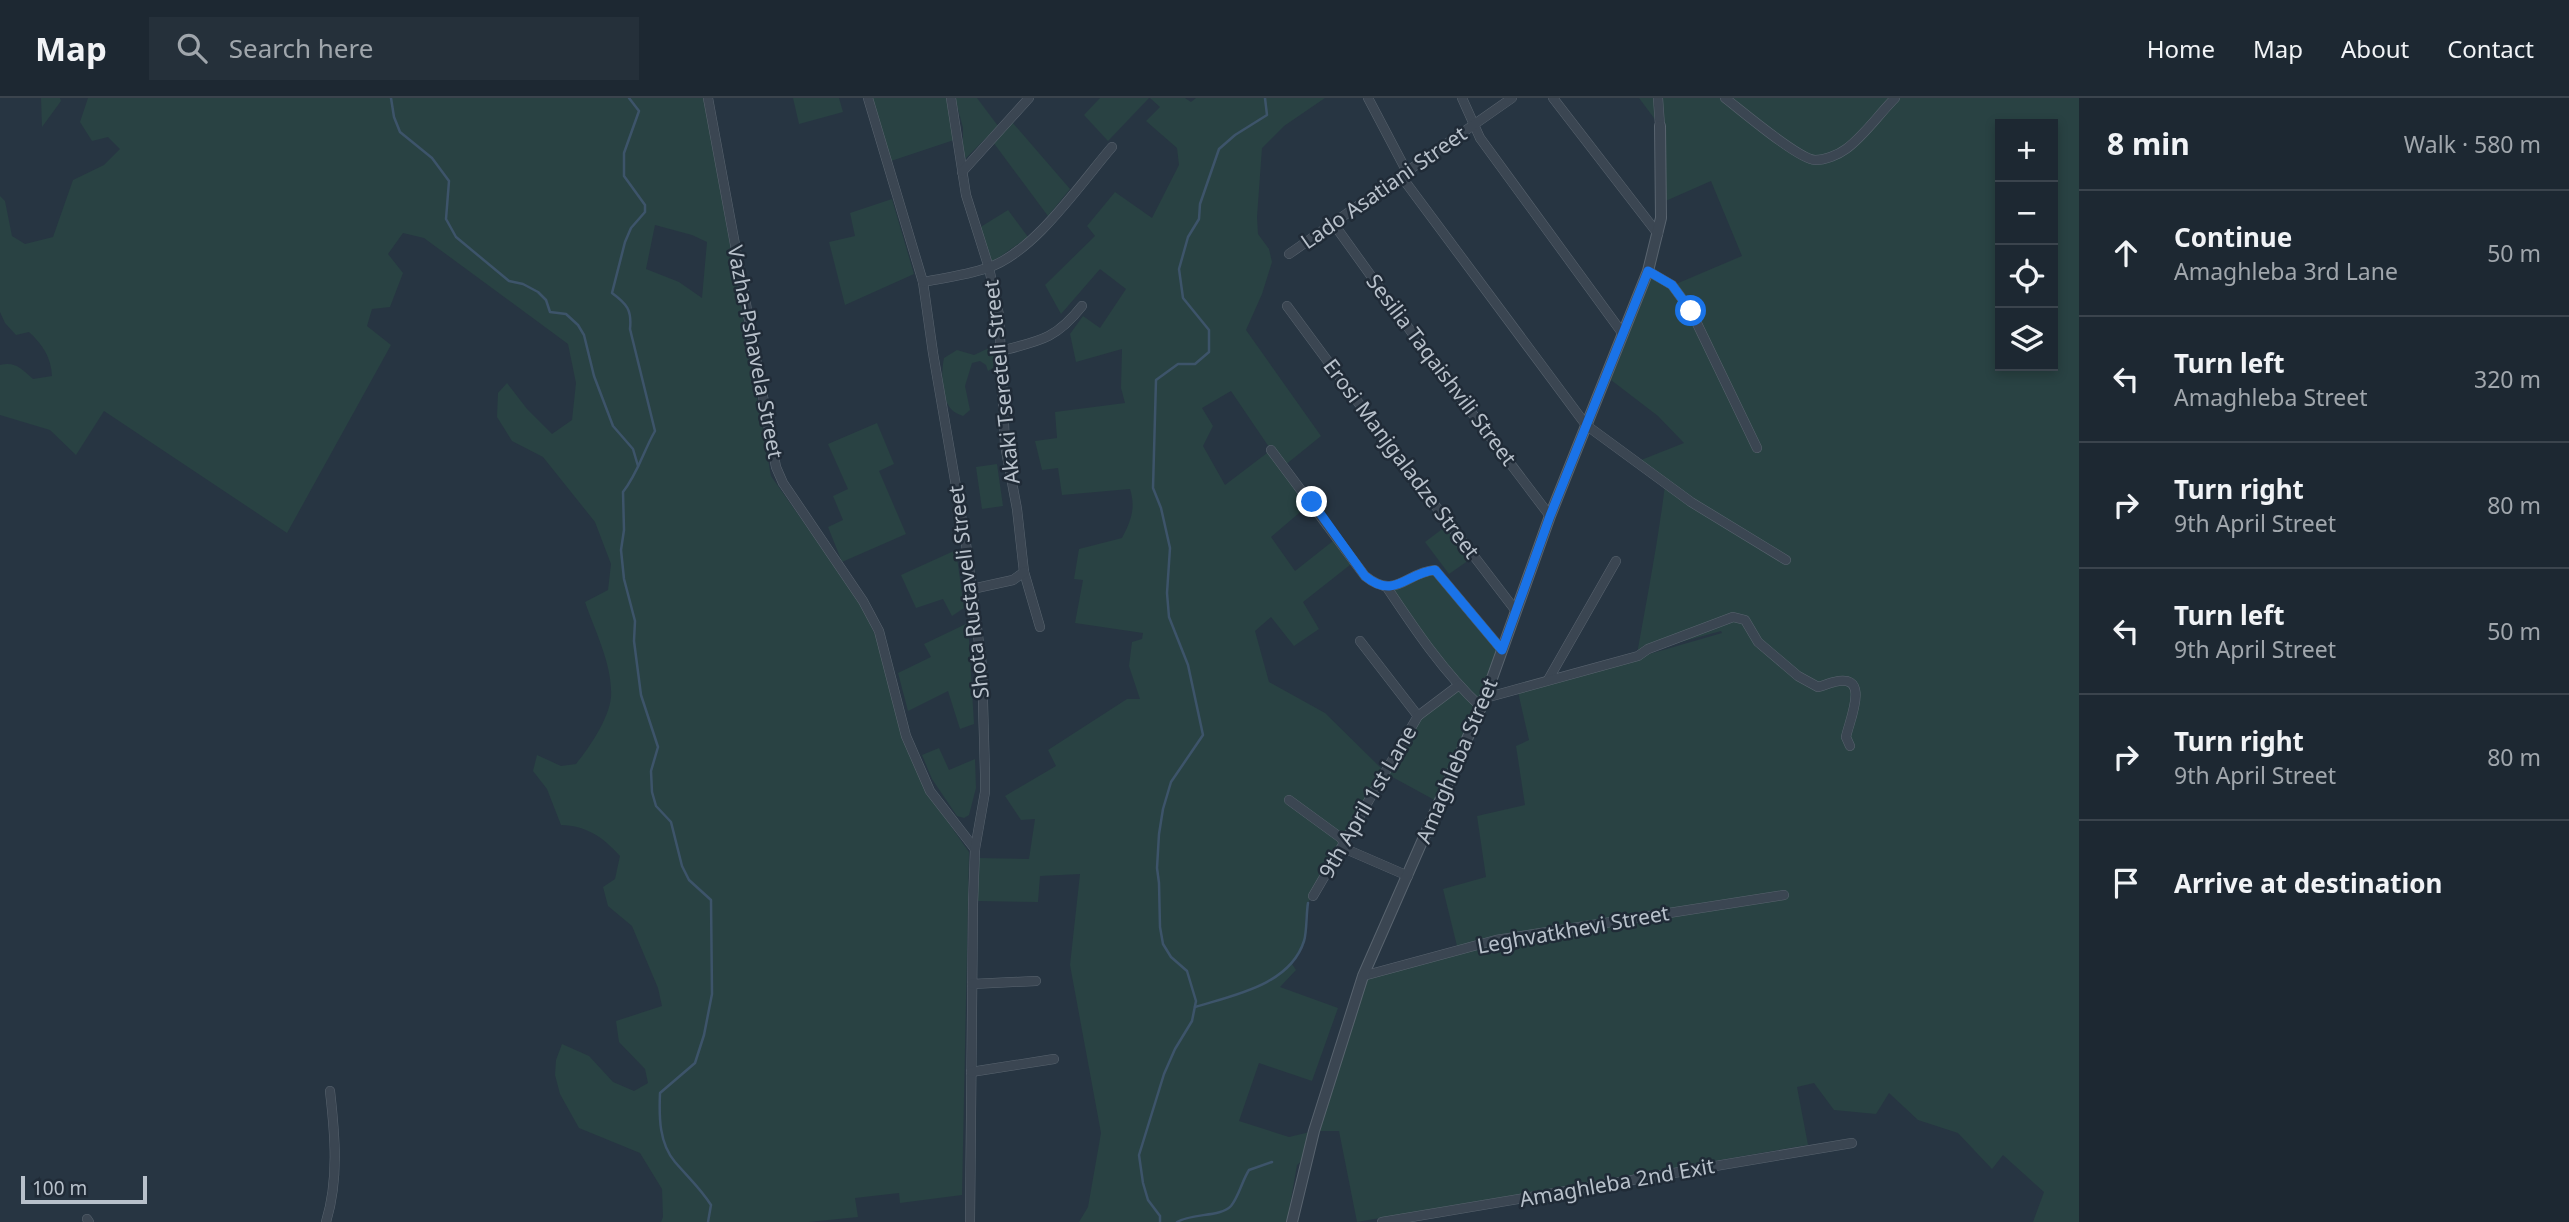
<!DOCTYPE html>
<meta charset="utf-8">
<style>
body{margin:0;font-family:"Noto Sans",sans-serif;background:#25303a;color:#f1f3f6}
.controls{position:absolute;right:21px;top:21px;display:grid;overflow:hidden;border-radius:0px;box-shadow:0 4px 10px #0003}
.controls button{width:63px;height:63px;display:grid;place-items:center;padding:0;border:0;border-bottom:2px solid #3b444d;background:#1d2832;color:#f1f3f6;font:35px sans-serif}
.scale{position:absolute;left:21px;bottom:18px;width:126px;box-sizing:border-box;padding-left:7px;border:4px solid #b8c1cb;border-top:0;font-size:19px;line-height:24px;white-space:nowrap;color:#b8c1cb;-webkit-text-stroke:5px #202b37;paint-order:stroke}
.stop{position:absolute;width:21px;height:21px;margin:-16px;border:5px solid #1a73e8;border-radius:50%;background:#fff}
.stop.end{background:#1a73e8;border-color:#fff;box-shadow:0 2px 7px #0008}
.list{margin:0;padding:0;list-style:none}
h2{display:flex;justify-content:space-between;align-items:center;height:91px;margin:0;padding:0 28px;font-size:30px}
h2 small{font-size:23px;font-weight:400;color:#a0a6ac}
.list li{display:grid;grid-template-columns:46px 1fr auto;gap:21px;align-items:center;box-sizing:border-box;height:126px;padding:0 28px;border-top:2px solid #3b444d}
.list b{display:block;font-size:26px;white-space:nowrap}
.list p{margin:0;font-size:23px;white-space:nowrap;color:#a0a6ac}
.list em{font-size:23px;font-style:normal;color:#a0a6ac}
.icon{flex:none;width:38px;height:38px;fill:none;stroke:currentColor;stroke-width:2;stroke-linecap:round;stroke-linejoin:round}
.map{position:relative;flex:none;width:2079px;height:1124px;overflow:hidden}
header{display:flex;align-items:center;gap:42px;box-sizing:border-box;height:98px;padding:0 35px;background:#1d2832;border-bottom:2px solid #3b444d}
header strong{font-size:33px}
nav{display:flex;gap:38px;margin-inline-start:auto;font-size:24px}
.search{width:490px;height:63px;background:#25303a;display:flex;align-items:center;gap:18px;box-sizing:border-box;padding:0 24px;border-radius:0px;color:#a0a6ac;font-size:26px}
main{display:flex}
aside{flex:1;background:#1d2832}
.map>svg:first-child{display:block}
.green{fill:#294243;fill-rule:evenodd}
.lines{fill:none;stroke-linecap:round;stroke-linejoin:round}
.stream{stroke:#3d546a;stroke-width:2.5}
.minor-casing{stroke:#59646f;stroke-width:10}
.tertiary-casing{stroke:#59646f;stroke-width:12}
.minor{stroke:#3b4652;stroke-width:9}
.tertiary{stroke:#3b4652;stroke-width:10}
.route{stroke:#1a73e8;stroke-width:9}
.labels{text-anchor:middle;stroke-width:5;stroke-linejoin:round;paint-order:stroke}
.street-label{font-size:21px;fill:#b8c1cb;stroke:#202b37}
</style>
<header>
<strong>Map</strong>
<div class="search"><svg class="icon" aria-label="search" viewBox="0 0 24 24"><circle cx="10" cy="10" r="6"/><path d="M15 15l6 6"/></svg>Search here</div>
<nav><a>Home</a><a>Map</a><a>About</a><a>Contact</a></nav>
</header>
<main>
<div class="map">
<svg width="2079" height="1124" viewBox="0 0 2079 1124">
<rect width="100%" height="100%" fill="#273542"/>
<g class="green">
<path d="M41 0H60L61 3 42 29Z"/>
<path d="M88 0H704L771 378 859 503 879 545 899 629 926 693 969 754 962 1097 900 1105 899 1095 855 1100 858 1119 809 1124H661L663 1119 662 1091 640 1055 579 1030 570 1014 560 996 555 977 556 962 562 946 589 958 613 984 634 993 648 985 645 971 619 944 616 923 662 908 658 890 632 828 608 808 603 789 615 781 620 758C603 739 587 728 561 727L547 691 533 673 537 657 561 668 576 666C589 650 609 621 611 599 613 568 595 533 585 504L608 492 611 466 595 424 543 359 512 343 497 319 498 295 507 285 527 311 552 336 572 322 576 285 568 246 424 140 403 135 388 156 403 175 390 209 372 211 367 228 391 247 287 435 104 313 76 357 50 332 0 317V267C15 263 22 271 33 281L52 278C51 259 43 247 29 234L16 237 5 225 0 214V98L5 103 12 138 25 146 53 139 73 82 104 67 120 51 108 39 92 43 80 24ZM655 127 692 137 707 144 702 200 679 184 646 171Z"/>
<path d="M793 0H839L843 14 799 26Z"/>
<path d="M872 0H947L954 42 891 63Z"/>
<path d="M955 0H977L998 28 963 63V30Z"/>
<path d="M1100 0H1149L1108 43 1084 17Z"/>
<path d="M1150 0H1185L1191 4 1196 0H1325L1284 28 1262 50 1257 119 1258 136 1269 151 1272 164 1262 196 1246 232 1321 338 1284 368 1312 404 1271 439 1295 473 1338 439 1355 463 1303 504 1319 531 1294 548 1271 519 1255 533 1269 584 1325 615 1385 674 1418 618 1459 587 1386 488 1435 472 1502 552 1440 705 1385 675 1308 805 1305 822 1306 839 1292 866 1296 872 1280 889 1338 910 1312 983 1259 965 1239 1023 1289 1039 1314 1033 1363 878 1458 852 1443 791 1486 779 1477 718 1525 707 1516 648 1529 642 1518 594 1722 535 1721 533 1637 556C1647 500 1658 444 1665 387L1636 364 1684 345 1658 318 1611 282 1650 179 1676 186 1742 158 1711 83 1661 105 1660 28 1639 0H2079V1124H2033L2044 1094 2003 1057 1992 1071 1958 1035 1918 1022 1889 995 1876 1016 1834 1012 1814 985 1797 989 1808 1047 1357 1124 1339 1033H1314L1307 1058 1297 1067 1287 1124H1079L1088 1109 1101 1035 1070 867 1080 776 1040 778 1038 804 978 803 977 760 1029 761 1035 721 1021 722 1005 698 1056 668 1048 652 1127 601H1140L1129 568 1132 544 1142 541 1143 535 1075 525 1083 482 1074 481 1079 451 1122 440C1131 423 1136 410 1130 391L1062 397 1058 370 1042 372 1035 343 1057 340 1055 314 1125 305 1121 290 1122 251 1076 264 1070 236 1083 218 1100 230 1126 191 1100 171 1061 216 1045 187 1095 138 1087 128 1115 94 1152 120 1179 67 1177 50 1146 23 1160 9ZM2000 26H2053V268H2000ZM1231 293 1271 352 1225 387 1203 348 1213 328 1202 310Z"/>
<path d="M1012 24 1070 91 1048 118 993 44Z"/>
<path d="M892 101 914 176 845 207 829 144 855 138 850 115Z"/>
<path d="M1008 112 1028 139 991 165 979 130Z"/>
<path d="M989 250H994L993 270 988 273 986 267 980 263 972 265 965 288 970 312 963 318C959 316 955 315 952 312 941 301 941 274 944 260L957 252 974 257Z"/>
<path d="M877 325 894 366 879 373 906 436 842 464 828 429 843 422 833 398 848 391 828 346Z"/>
<path d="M997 366 1003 408 982 411 976 369Z"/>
<path d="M1445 429 1469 462 1449 476 1425 444Z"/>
<path d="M956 452 964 510 952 518 943 501 916 510 901 477Z"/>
<path d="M968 525 974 626 960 631 948 593 908 613 898 575 931 559 924 546Z"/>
<path d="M939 650 949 672 975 661 976 690 969 717 964 720 957 718 932 681 922 657Z"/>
</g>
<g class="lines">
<g class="stream">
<path d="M391 0 394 19 400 34 432 60 449 83 446 121 456 139 509 183 523 186 538 194 546 202 550 214 566 216 578 227 584 237 594 278 613 328 633 351 638 368"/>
<path d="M629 0 639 13 624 55V78L645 107V114L631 130 625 144 612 195C627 206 632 212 630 231L655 333C643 354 638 375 623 394L624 432 621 452 624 481 635 523 634 543 641 597 658 649 651 673 652 694 656 708 671 724 682 768 689 782 711 802 712 896 704 937 695 965 660 995C659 1019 659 1045 675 1064 688 1079 701 1091 711 1107L708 1124"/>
<path d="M1195 909C1234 897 1290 887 1304 843 1307 834 1306 817 1308 805"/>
<path d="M1160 1124V1118L1148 1102 1143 1085 1139 1057 1164 976 1175 951 1192 923 1196 903 1187 873 1171 859 1163 846 1160 829 1159 785 1157 770 1159 736 1163 711 1171 684 1203 637 1188 567 1169 519 1167 495 1170 450 1161 410 1153 390 1156 282 1178 266H1195L1209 254V232L1183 200 1179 171 1188 139 1199 121 1200 106 1219 51 1235 37 1267 17 1265 0"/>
<path d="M1177 1124C1192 1115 1221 1119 1231 1108 1239 1098 1242 1083 1249 1072L1272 1064"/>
</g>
<g class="minor-casing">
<g id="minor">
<path d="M708 0 776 369 783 385 863 503 879 533 906 638 930 693 975 751"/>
<path d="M868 0 923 184 933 255 966 446 982 568 985 676V694L975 751 973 806 970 1124"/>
<path d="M951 0 966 97 989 170 999 217 1005 347 1017 411 1024 474 1040 529"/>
<path d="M1368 0 1407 74"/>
<path d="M1462 0 1480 40 1623 236"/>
<path d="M1553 0 1658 136"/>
<path d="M1658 0 1660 28"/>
<path d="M1725 0C1742 13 1798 61 1815 62 1825 62 1838 57 1846 51 1864 38 1879 16 1895 0"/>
<path d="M962 74 1029 0"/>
<path d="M1401 78 1586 327 1691 404 1786 462"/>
<path d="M1333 125 1428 257 1550 418"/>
<path d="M1289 156 1512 0"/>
<path d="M1648 173 1672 187 1691 213 1757 350"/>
<path d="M923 184C944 180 967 177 987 170 1034 155 1080 86 1112 49"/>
<path d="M1287 208 1414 380 1516 513"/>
<path d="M1000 253C1040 243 1056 241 1082 208"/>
<path d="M1271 352 1365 478C1396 503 1406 474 1435 472L1502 552"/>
<path d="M1386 488C1414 530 1444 575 1481 609"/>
<path d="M972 491 1013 482 1024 474"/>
<path d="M1360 543 1418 618"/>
<path d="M1548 582 1616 463"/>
<path d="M1485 600 1638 558 1648 551 1733 519 1745 522 1758 544 1798 578 1818 589C1823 588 1829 585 1834 584 1872 574 1849 623 1846 639L1850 648"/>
<path d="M1289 702 1341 740 1348 752 1408 778"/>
<path d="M1313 798 1418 618 1459 587"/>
<path d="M1363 878 1496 842 1784 797"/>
<path d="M972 886 1036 883"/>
<path d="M971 974 1054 961"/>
<path d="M87 1121 89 1124"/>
<path d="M326 1124C339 1081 335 1037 330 993"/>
<path d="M1382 1124 1852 1045"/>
</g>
</g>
<g class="tertiary-casing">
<path id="tertiary" d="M1292 1124 1314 1033 1363 878 1485 600 1550 418 1648 173 1661 120 1660 28"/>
</g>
<use href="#minor" class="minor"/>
<use href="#tertiary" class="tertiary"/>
</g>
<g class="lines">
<path class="route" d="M1312 404 1365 478C1395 503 1407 474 1435 472L1502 552 1550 418 1648 173 1672 187 1691 213"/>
</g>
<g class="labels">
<g class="street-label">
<text transform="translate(1384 90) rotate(-35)" y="7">Lado Asatiani Street</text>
<text transform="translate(755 254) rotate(79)" y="7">Vazha-Pshavela Street</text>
<text transform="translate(1441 272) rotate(53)" y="7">Sesilia Taqaishvili Street</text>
<text transform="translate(1002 284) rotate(-96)" y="7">Akaki Tsereteli Street</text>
<text transform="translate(1401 361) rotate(53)" y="7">Erosi Manjgaladze Street</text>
<text transform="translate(969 494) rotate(-97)" y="7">Shota Rustaveli Street</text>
<text transform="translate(1457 663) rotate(-67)" y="7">Amaghleba Street</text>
<text transform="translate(1368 704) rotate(-60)" y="7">9th April 1st Lane</text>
<text transform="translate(1573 832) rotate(-10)" y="7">Leghvatkhevi Street</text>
<text transform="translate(1617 1085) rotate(-10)" y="7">Amaghleba 2nd Exit</text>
</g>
</g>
</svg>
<div class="controls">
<button>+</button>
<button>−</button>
<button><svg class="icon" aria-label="locate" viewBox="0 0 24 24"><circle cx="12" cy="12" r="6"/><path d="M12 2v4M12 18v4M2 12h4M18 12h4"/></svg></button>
<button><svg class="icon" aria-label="layers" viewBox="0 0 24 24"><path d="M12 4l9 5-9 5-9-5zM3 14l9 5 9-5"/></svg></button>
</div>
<div class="scale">100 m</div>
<div class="stop" style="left:1691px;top:213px"></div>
<div class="stop end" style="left:1312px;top:404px"></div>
</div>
<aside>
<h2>8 min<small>Walk · 580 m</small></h2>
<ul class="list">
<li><svg class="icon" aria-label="ahead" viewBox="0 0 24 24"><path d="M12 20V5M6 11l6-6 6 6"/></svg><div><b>Continue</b><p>Amaghleba 3rd Lane</p></div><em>50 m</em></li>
<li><svg class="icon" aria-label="left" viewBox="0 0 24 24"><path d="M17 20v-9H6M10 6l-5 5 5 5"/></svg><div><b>Turn left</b><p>Amaghleba Street</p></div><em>320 m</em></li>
<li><svg class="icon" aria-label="right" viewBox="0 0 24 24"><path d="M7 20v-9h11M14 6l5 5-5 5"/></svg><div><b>Turn right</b><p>9th April Street</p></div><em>80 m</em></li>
<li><svg class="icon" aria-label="left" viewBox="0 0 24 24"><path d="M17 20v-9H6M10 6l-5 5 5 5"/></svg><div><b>Turn left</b><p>9th April Street</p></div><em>50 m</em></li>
<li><svg class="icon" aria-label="right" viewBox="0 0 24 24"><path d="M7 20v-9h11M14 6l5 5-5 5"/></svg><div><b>Turn right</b><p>9th April Street</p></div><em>80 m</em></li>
<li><svg class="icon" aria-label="arrive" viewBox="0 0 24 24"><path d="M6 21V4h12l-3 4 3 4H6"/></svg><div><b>Arrive at destination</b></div></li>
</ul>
</aside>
</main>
